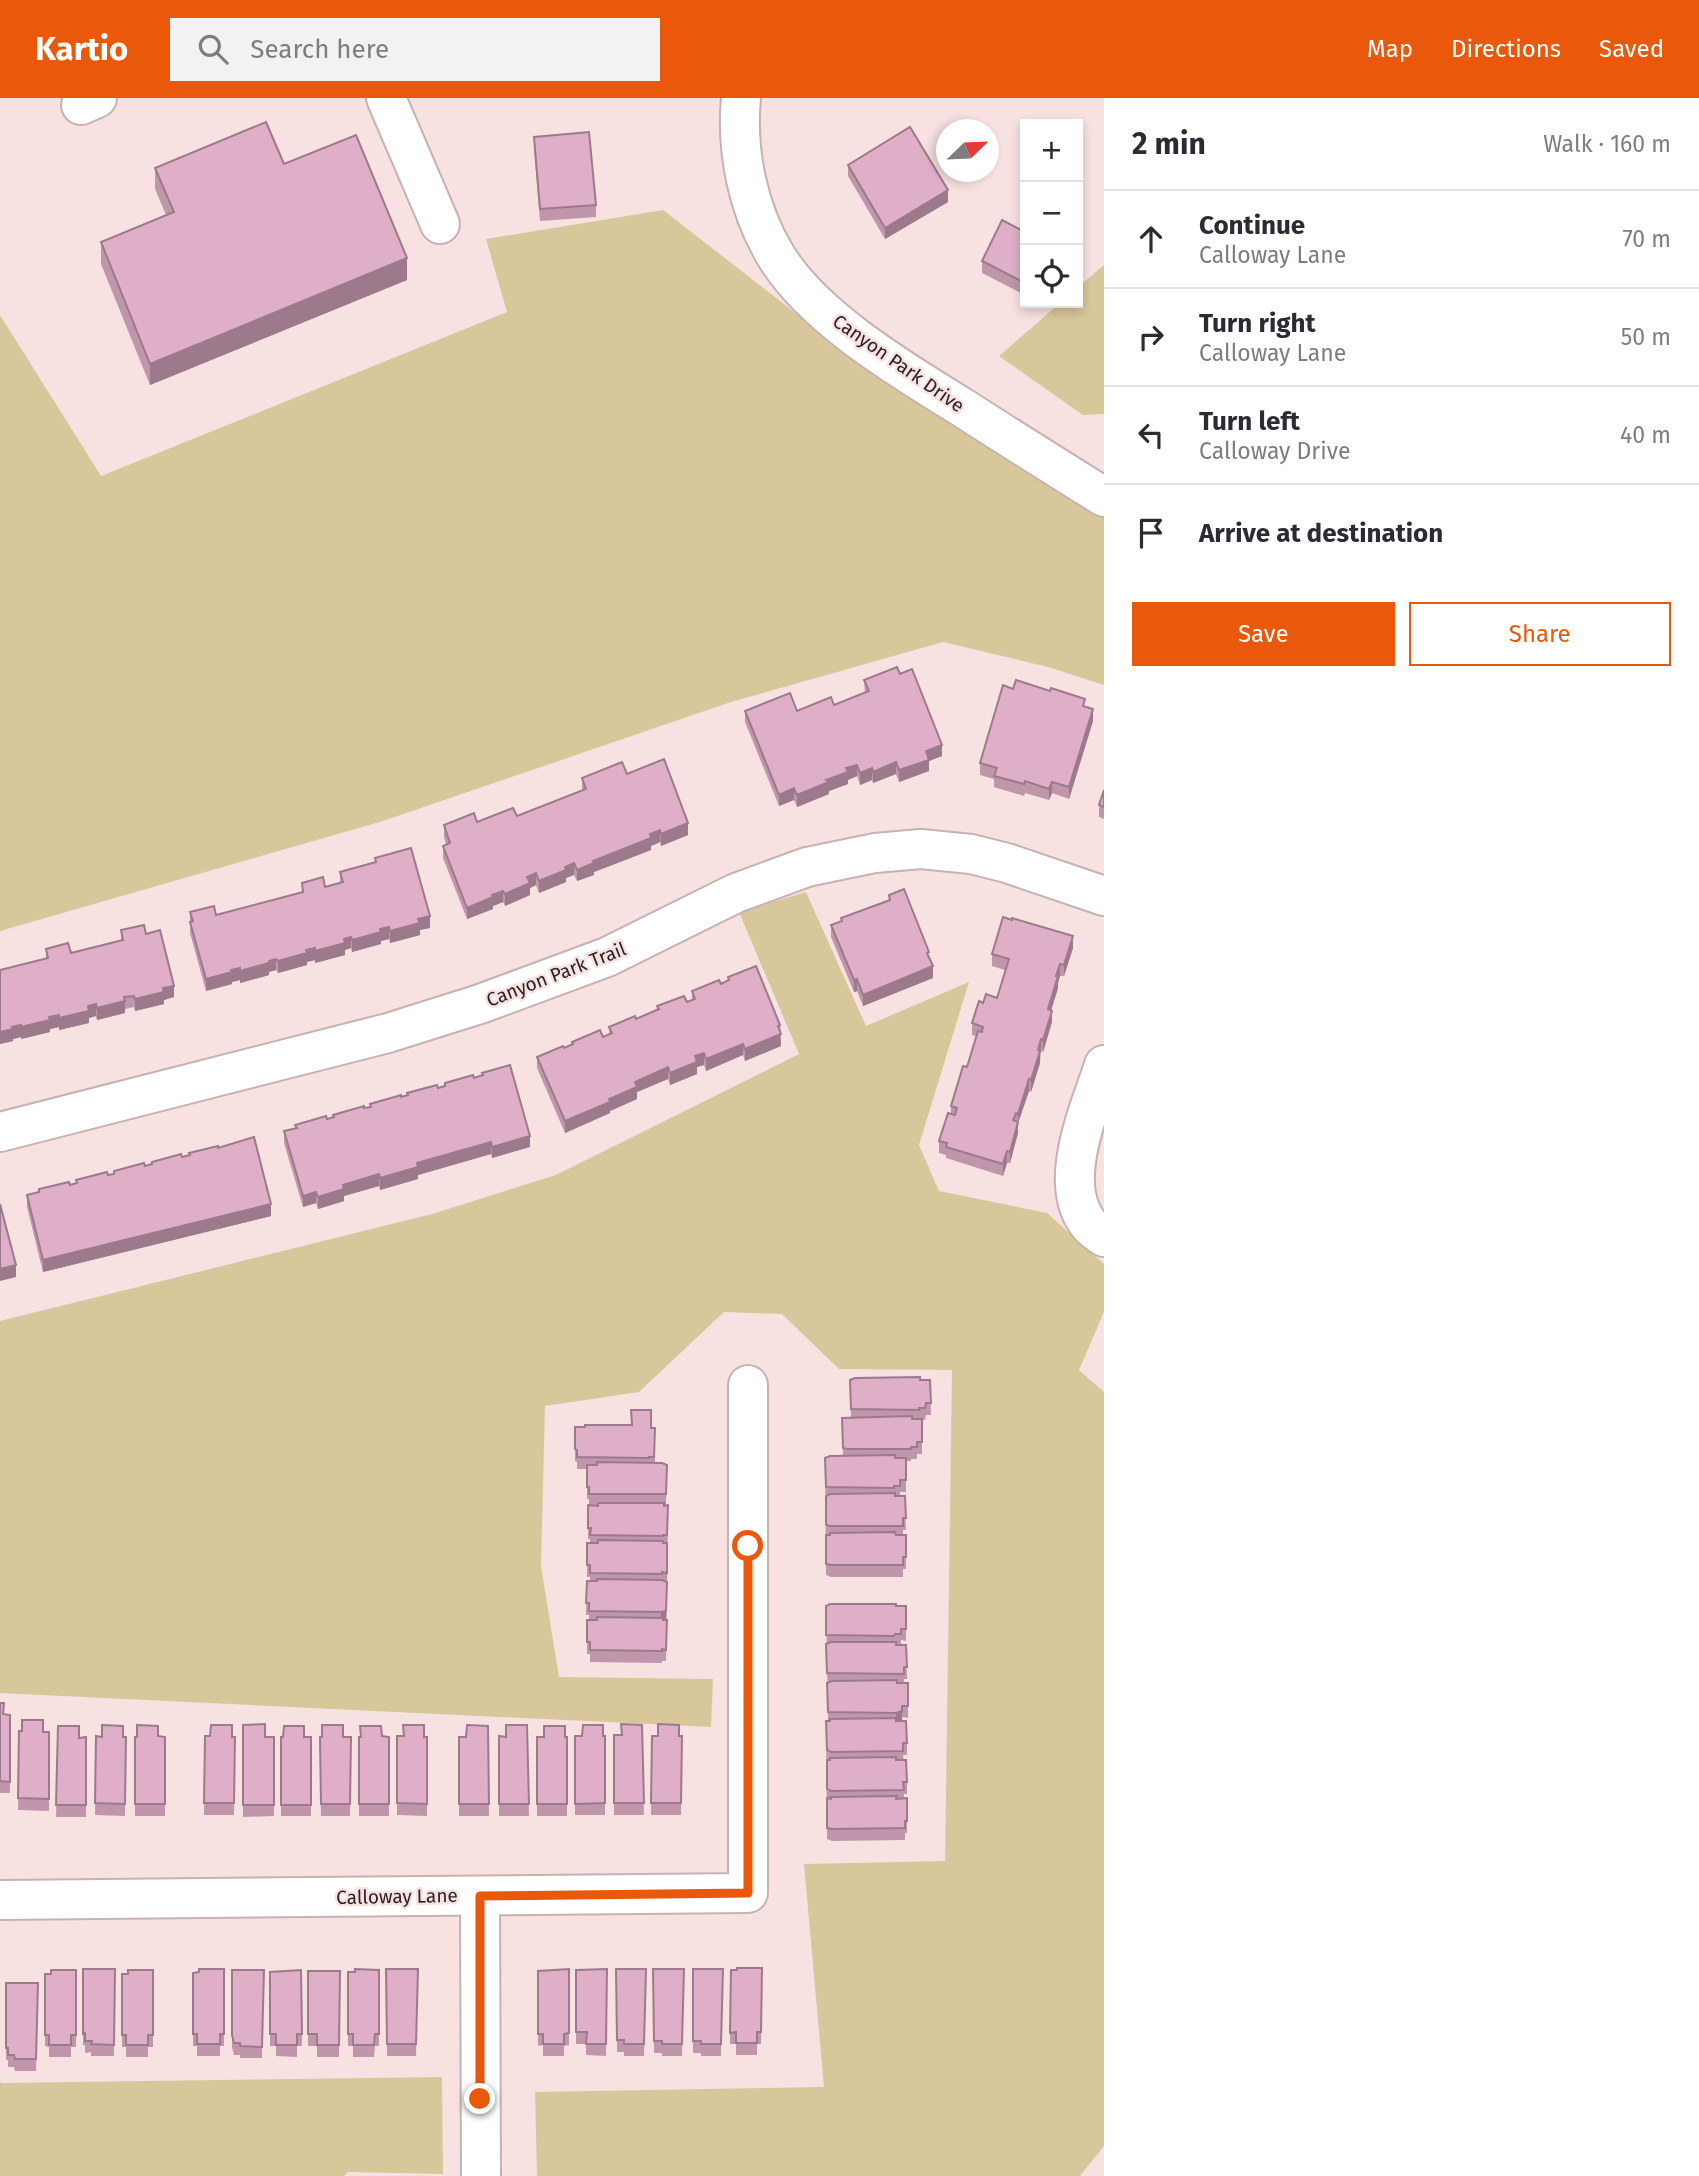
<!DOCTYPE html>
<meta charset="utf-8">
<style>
body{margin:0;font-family:"Fira Sans",sans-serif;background:#f2f2f3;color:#2b2b33}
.controls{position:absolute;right:21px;top:21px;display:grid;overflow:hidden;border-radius:0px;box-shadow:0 4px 10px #0003}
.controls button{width:63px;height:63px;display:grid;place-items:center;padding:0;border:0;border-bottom:2px solid #e1e1e2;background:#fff;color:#2b2b33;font:35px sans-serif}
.compass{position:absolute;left:936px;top:21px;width:63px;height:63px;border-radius:50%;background:#fff;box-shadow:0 4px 10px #0003;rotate:67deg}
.stop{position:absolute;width:21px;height:21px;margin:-16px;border:5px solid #ea580c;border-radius:50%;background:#fff}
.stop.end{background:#ea580c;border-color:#fff;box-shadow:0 2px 7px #0008}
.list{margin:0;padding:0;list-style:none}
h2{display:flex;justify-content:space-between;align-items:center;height:91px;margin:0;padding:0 28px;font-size:30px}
h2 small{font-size:23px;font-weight:400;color:#7c7c81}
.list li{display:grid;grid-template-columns:46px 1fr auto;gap:21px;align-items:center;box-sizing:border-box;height:98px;padding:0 28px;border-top:2px solid #e1e1e2}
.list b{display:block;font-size:26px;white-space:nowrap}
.list p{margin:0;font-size:23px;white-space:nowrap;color:#7c7c81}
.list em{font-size:23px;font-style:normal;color:#7c7c81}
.actions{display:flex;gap:14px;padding:21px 28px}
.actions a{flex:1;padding:16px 0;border:2px solid #ea580c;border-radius:0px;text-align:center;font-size:24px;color:#ea580c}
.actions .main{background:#ea580c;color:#fff}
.icon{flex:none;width:38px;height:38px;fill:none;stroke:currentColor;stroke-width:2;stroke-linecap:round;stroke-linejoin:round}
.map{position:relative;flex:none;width:1104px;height:2078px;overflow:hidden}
header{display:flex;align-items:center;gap:42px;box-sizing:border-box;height:98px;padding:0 35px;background:#ea580c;color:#fff}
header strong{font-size:33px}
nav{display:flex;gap:38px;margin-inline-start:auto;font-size:24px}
.search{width:490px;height:63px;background:#f2f2f3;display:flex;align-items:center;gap:18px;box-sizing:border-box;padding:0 24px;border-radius:0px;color:#7c7c81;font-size:26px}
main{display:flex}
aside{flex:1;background:#fff}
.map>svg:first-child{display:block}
.green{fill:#d9c79c}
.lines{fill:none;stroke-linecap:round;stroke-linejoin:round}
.minor-casing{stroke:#c6b2b2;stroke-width:42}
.minor{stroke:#fff;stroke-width:38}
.wall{fill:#c096ab}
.shaded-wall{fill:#9c7a8b}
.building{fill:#dfaec7;stroke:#9c7a8b;stroke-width:2}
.route{stroke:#ea580c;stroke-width:9}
.labels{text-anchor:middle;stroke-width:5;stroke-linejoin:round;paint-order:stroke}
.street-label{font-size:19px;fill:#2a2222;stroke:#f7e2e1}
</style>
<header>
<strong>Kartio</strong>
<div class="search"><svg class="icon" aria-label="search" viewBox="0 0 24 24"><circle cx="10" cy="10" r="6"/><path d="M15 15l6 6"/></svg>Search here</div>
<nav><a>Map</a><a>Directions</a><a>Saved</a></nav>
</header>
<main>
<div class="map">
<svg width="1104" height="2078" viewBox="0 0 1104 2078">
<rect width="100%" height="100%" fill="#f7e2e1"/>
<g class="green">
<path d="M663 112 851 258 1104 419V587L1048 569 943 544 731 604 383 723 0 833V217L101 378 507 214 486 141Z"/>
<path d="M1104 167V316L1083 317 999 258 1060 205H1078V189Z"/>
<path d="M806 794 866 928 969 884 919 1047 939 1093 1047 1115 1104 1166V1214L1079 1272 1104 1294V2048L1080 2078H537L535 1994 824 1989 804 1766 945 1763 952 1272 839 1271 782 1216 724 1214 639 1294 545 1308 541 1468 559 1579 713 1581 711 1629 0 1595V1223L432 1116 556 1077 799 956 739 814Z"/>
<path d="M442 1979 443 2076 348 2074 344 2078H0V1983L1 1985Z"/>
</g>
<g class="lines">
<g class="minor-casing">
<g id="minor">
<path d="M386 0 440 126"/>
<path d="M741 0C736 54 748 112 776 158 813 219 900 271 960 308 1008 339 1056 369 1104 399"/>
<path d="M81 7 97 0"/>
<path d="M1104 967C1090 1011 1054 1088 1091 1129 1095 1133 1100 1136 1104 1139"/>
<path d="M0 1034 388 935 480 906 607 859 736 795 807 769 875 755 921 751 971 756 1007 765 1104 798"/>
<path d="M480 1798 481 2078"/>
<path d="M0 1802 748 1795V1287"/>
</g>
</g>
<use href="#minor" class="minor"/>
</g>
<g class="wall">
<path d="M534 39 596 107V119L540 123 534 51Z"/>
<path d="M284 66 407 182 150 287 101 166V144L166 117 155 91V70Z"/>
<path d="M848 67 948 104 885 141 848 78Z"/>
<path d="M1025 134V197L982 175V163Z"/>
<path d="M864 582 942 658 929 663V673L899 684 896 676 873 685 872 682 860 687 857 678 848 682V686L829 693V696L797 709 794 702 779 708 745 624V613H797L834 607 865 595Z"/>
<path d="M1085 609 1093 623 1069 701 1052 695 1049 702 1025 695 1024 698 994 689V681L980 677V665Z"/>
<path d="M627 676 688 737 661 748 660 744 651 748V752L594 774V777L577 783 574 777 566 780V784L539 795 536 787 530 790V797L505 808 503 804 493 808V811L467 821 443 760V748L446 746 444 739V727L477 724 517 718 582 693V680Z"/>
<path d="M1104 692V721L1099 719V707Z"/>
<path d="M375 760 430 830 420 832V837L390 845 389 841 381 843V846L352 854 351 850 345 852V857L315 865V862L307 864V867L278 875 276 872 269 874V877L240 885V882L232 884V886L206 893 190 835V814L216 817 302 794V785L325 789 340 785V774L375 765Z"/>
<path d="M889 797 929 860 933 880 863 908 857 893 854 894 831 839V827L841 823V820L889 803Z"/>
<path d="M121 832 146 836 174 899 164 902V906L135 913 134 909 125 911V915L97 922 96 918 89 920V925L59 932V929L50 931V934L21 941V939L13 941V943L0 946V872L46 860V851L71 855 121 843Z"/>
<path d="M1073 850 1064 878H1060L1058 885V890L1051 912 1052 924 1043 954 1041 953 1040 956V965L1031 994 1029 993 1018 1025V1035L1010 1065H1007L1003 1078 946 1060V1057L939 1055V1043L951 1016V1008L967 969 976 938 972 937V925L983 905 997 900 1005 872 992 868V856Z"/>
<path d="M728 879 780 933 781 948 745 963 743 957 706 973 704 967 697 969V976L670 987 668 981 637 994V1001L610 1013V1015L565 1035 537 970V959L572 947V944L603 939 609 937V929L636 921 657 912V908L687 904 692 902V893L721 886 728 882Z"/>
<path d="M482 975 530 1049 492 1060 491 1056 418 1077V1081L380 1092 379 1088 344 1098V1103L318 1111 316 1105 303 1109 284 1045V1033L295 1030V1027L327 1021 407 998V995L438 990 474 980 482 977Z"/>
<path d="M218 1050 271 1118 43 1174 27 1109V1097L76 1085V1082L114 1076V1073L145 1068Z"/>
<path d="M850 1282H930L931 1317H926L925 1322H922V1356H917V1361H911V1363H906V1394H900V1398H905L906 1432H903V1437H906V1471H903V1479H831L826 1477 825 1360 843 1358 842 1320H851Z"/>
<path d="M575 1329 655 1330V1365L667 1367 666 1407 668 1419 666 1563H662V1565L590 1564V1556H587V1522H589V1517H586L587 1483H590V1479H587V1445H590V1441H588V1407H589V1401H587V1371H577V1364L575 1363Z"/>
<path d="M826 1508H906V1543L901 1542V1547H906L907 1581H904V1585H908V1620L902 1619 907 1645V1657H903L907 1684V1696H904V1701L907 1700V1735H905V1742L832 1743 827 1741 826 1623H828Z"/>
<path d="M0 1605 4 1616 10 1617V1695H0Z"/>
<path d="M243 1627 265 1639H274V1718L243 1719Z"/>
<path d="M527 1627 529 1718H499V1638L506 1639Z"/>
<path d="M642 1627 644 1717H614V1637H621Z"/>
<path d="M58 1628 79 1640 86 1639V1719H56Z"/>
<path d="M488 1628 489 1718H459V1639H466Z"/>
<path d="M19 1633 49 1634V1713L18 1712Z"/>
<path d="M96 1638 126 1639 125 1718 95 1717Z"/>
<path d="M205 1638 235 1639 234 1717H204Z"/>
<path d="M397 1638 427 1639V1718L397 1717Z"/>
<rect x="575" y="1638" width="30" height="79"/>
<path d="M652 1638H682L681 1717H651Z"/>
<rect x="135" y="1639" width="30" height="79"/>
<rect x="281" y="1639" width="30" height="79"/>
<path d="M320 1639H351L350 1718H321Z"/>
<rect x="359" y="1639" width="30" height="79"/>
<rect x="537" y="1639" width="30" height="79"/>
<path d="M762 1870 761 1946H757V1957H736V1946H730L731 1872Z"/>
<path d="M83 1871H115L114 1958H91V1954L85 1955V1947H83Z"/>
<path d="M224 1871V1948H220V1958H197V1948H193V1875Z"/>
<path d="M386 1871H418L416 1958H387Z"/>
<path d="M569 1871V1947L564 1948V1958H543V1947L538 1948V1873Z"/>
<path d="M607 1871 606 1958 586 1957V1946H576V1872Z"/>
<path d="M616 1871H646L644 1958H624V1954H617Z"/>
<path d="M653 1871H684L682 1958H662V1955H654Z"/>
<path d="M693 1871H723L721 1958H701V1955H693Z"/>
<path d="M76 1872V1949H71V1959H49V1949L45 1948V1876Z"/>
<path d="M153 1872V1949H148V1959H126V1949H122V1876Z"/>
<path d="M232 1872H264L262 1960H240V1957H234L232 1949Z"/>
<path d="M301 1872 302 1948H297V1959L276 1958V1948H270V1874Z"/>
<path d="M379 1872V1948H375L374 1959H353V1948H348V1874Z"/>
<path d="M308 1873H340L339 1959H317V1948H308Z"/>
<path d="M6 1885H38L36 1973H15L14 1969H8V1962H6Z"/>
</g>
<g class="shaded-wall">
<path d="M948 92V104L885 141V130Z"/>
<path d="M407 160V182L150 287V266Z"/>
<path d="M1093 611V623L1069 701V689Z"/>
<path d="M942 647V658L929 663V673L899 684V672L926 653Z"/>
<path d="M896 664V676L873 685V674Z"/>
<path d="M857 667V678L848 682V686L829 693V696L797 709V697L846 670Z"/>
<path d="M872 670V682L860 687V675Z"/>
<path d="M1052 684V695L1049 702V691Z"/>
<path d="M794 690V702L779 708V697Z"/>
<path d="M688 725V737L661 748V736Z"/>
<path d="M660 732V744L651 748V752L594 774V777L577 783V772L593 763Z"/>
<path d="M574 765V777L566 780V784L539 795V783L565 769Z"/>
<path d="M536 775V787L530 790V797L505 808V796L527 779Z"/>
<path d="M503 793V804L493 808V811L467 821V810L492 797Z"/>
<path d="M430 818V830L420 832V837L390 845V833L418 821Z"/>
<path d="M389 829V841L381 843V846L352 854V842Z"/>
<path d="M1073 838V850L1064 878V867Z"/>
<path d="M351 839V850L345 852V857L315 865V853Z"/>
<path d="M315 850V862L307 864V867L278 875V863Z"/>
<path d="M276 861V872L269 874V877L240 885V873Z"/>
<path d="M1060 866V878L1058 885V890L1048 923V911Z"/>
<path d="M933 868V880L863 908V897Z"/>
<path d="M240 870V882L232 884V886L206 893V881Z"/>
<path d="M857 881V893L854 894V882Z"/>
<path d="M174 888V899L164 902V906L135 913V901L163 890Z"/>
<path d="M125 903V915L97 922V910Z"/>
<path d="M96 906V918L89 920V925L59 932V920L88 908Z"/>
<path d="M1052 913V924L1043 954V942Z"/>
<path d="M59 917V929L50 931V934L21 941V929Z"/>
<path d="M21 927V939L13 941V943L0 946V934L12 929Z"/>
<path d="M780 927 781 948 745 963V951Z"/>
<path d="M1041 941 1040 965 1031 994V982Z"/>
<path d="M743 946V957L706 973V961Z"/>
<path d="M704 955V967L697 969V976L670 987V975L695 958Z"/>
<path d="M668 969V981L637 994V1001L610 1013V1015L565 1035V1023L609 1001 635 984Z"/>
<path d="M1029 981V993L1018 1025V1035L1010 1065V1054L1018 1026V1016Z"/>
<path d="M530 1038V1049L492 1060V1049Z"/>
<path d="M491 1044V1056L418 1077V1081L380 1092V1080L417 1065Z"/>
<path d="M1007 1053V1065L1003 1078V1066Z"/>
<path d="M379 1076V1088L344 1098V1103L318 1111V1099L343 1087Z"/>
<path d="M316 1094V1105L303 1109V1098Z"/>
<path d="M271 1106V1118L43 1174V1162Z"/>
<path d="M16 1167V1179L0 1183V1171Z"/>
<path d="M667 1484 666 1524 661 1526V1514Z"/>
<path d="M902 1613V1625L896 1627V1615Z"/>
</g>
<g class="building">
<path d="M266 24 284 66 356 37 407 160 150 266 101 144 174 114 155 70Z"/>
<path d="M910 29 948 92 885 130 848 67Z"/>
<path d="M589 34 596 107 540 111 534 39Z"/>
<path d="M1002 122 1025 134V185L982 163Z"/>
<path d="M897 569 900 576 912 571 942 647 926 653 929 662 899 672 896 664 873 674 872 670 860 675 857 667 846 670 848 674 826 682 829 684 797 697 794 690 779 697 745 613 790 595 797 613 831 599 834 607 869 593 864 582Z"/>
<path d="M1016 582 1050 593 1051 590 1085 601 1083 608 1093 611 1069 689 1052 684 1049 691 1025 683 1024 686 994 678 997 670 980 665 1003 587 1013 591Z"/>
<path d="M664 661 688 725 661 736 660 732 650 736 651 740 593 763 594 765 577 772 574 765 565 769 566 772 539 783 536 775 527 779 530 785 505 796 503 793 492 797 493 799 467 810 443 748 450 745 444 727 474 715 477 724 513 710 517 718 586 691 582 680 622 664 627 676Z"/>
<path d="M1104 692V709L1099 707Z"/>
<path d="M411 750 430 818 418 821 420 825 390 833 389 829 380 831 381 834 352 842 351 839 344 841 345 845 315 853V850L306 852 307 855 278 863 276 861 269 863V865L240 873V870L231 872 232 874 206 881 190 824 193 823 190 814 214 808 216 817 303 794 302 785 323 779 325 789 343 784 340 774 376 764 375 760Z"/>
<path d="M904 791 929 854 927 855 933 868 863 897 857 881 854 882 831 827 842 823 841 820 890 802 889 797Z"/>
<path d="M1003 819 1012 822V820L1073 838 1064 867 1060 866 1056 878H1058L1048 911 1052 913 1043 942 1041 941 1038 952 1040 953 1031 982 1029 981 1018 1016 1016 1015 1013 1022 1018 1024 1010 1054 1007 1053 1003 1066 946 1049 947 1045 939 1043 948 1015 955 1017 957 1010 951 1008 963 968 967 969 978 933 982 934 983 929 972 925 979 903 983 905 986 896 997 900 1009 861 992 856Z"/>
<path d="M144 827 146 836 160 832 174 888 163 890 164 894 135 901 134 898 124 899 125 903 97 910 96 906 88 908 89 913 59 920V917L49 919 50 922 21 929V927L12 929 13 931 0 934V872L48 860 46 851 68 845 71 855 123 842 121 832Z"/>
<path d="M756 868 780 927 778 928 781 936 745 951 743 946 706 961 704 955 695 958 697 964 670 975 668 969 635 984 637 989 609 1001 610 1004 565 1023 537 959 563 948 564 950 573 946 572 944 600 932 603 939 612 935 609 929 635 918 636 921 659 911 657 908 684 898 687 904 695 901 692 893 719 882 721 886 729 882 728 879Z"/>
<path d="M510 967 530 1038 492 1049 491 1044 417 1065 418 1069 380 1080 379 1076 343 1087 344 1091 318 1099 316 1094 303 1098 284 1033 297 1030 295 1027 326 1018 327 1021 334 1019 333 1017 364 1008V1010L371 1009 370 1006 401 997V999L408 997 407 995 437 987 438 990 445 988V985L473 977 474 980 483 977 482 975Z"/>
<path d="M254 1039 271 1106 43 1162 27 1097 39 1094V1091L69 1084 70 1087 77 1085 76 1082 107 1074 108 1077 114 1076V1073L144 1065 145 1068 152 1066V1064L181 1056 182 1059 190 1057 189 1055 218 1048V1050Z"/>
<path d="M0 1106 16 1167 0 1171Z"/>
<path d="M920 1279V1282H930L931 1305H926L925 1310H919V1312L851 1311 850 1282 855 1280Z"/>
<path d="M631 1312H651V1330H655L654 1359H649V1360L577 1359V1352L575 1351V1329H585V1327H632Z"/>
<path d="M912 1318V1321H922V1344H917V1349H911V1351H847L843 1350 842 1320Z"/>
<path d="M895 1357V1360H906V1382H900V1388H894V1390L826 1389 825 1360 830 1358Z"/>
<path d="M597 1364 662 1365 667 1367 666 1396H589V1389H587V1367H597Z"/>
<path d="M895 1395V1398H905L906 1420H903V1428H831L826 1427V1398L830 1396Z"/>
<path d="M598 1405H664V1408L668 1407 667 1437H663V1438L590 1437 591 1430H588V1407L598 1408Z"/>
<path d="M895 1434 896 1437H906V1459H903V1467H831L826 1466V1437H830V1435Z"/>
<path d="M598 1442 663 1443V1445H667V1475L662 1474V1476L590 1475V1467H587V1445H598Z"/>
<path d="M597 1481 662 1482 667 1484 666 1513 661 1514 589 1513V1505H586L587 1483H597Z"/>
<path d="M830 1506H896V1508H906V1531H901V1536H895L894 1538 826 1537V1508Z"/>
<path d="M597 1519 663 1520V1522H667L666 1552 662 1551V1553L590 1552V1544H587V1522H597Z"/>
<path d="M831 1544H896V1547H906L907 1569H904V1576L827 1575 826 1546Z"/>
<path d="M897 1582V1585H908V1608H902V1613L896 1615 828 1614 827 1585 832 1583Z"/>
<path d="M0 1605H4L3 1616 10 1617V1684L0 1683Z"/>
<path d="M896 1620V1623H906L907 1645H903V1653L831 1654 827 1652 826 1623H830V1621Z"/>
<path d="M22 1622H43V1634H49V1701L18 1700 19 1633H22Z"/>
<path d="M265 1626V1639H274V1707H243V1627Z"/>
<path d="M621 1626 642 1627 644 1705H614V1637H622Z"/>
<path d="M658 1626 679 1627V1638H682L681 1705H651L652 1638H658Z"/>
<path d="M102 1627 123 1628V1639H126L125 1706 95 1705 96 1638 102 1639Z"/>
<path d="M137 1627 158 1628V1638L165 1639V1706H135V1639H137Z"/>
<path d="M211 1627H232V1639H235L234 1705H204L205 1638H210Z"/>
<path d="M322 1627H343V1639H351L350 1706H321L320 1639H322Z"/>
<path d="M403 1627H424V1639H427V1706L397 1705V1638H404Z"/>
<path d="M467 1627 488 1628 489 1706H459V1639H466Z"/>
<path d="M506 1627H527L529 1706H499V1638L506 1639Z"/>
<path d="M583 1627H603V1638H605V1705L575 1706V1638H582Z"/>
<path d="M58 1628H79V1640L86 1639V1707H56Z"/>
<path d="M284 1628H304V1639H311V1707H281V1639H283Z"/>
<path d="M360 1628H381L382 1638 389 1639V1706H359V1639H361Z"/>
<path d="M544 1628H565V1639H567V1706H537V1639H544Z"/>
<path d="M896 1659V1662H906L907 1684H903L904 1692 831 1693 827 1691V1662H830V1660Z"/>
<path d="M897 1698 896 1701 907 1700V1723H905V1730L832 1731 827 1730V1700L831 1701V1699Z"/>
<path d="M737 1870H762L761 1934H757V1945H736V1934L730 1935 731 1872H737Z"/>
<path d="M83 1871H115L114 1947 91 1946 92 1943H85V1935L83 1936Z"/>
<path d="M199 1871H224V1936H220V1946H197V1936H193V1875L199 1874Z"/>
<path d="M355 1871 379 1872V1936H375L374 1947H353V1936H348V1874H355Z"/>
<path d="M386 1871H418L416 1946H387Z"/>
<path d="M569 1871V1935L564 1936V1946H543V1936H538V1873Z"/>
<path d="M607 1871 606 1946H586L587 1934H576V1872Z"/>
<path d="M616 1871H646L644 1946H624V1942H617Z"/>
<path d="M653 1871H684L682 1946H662V1943H654Z"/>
<path d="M693 1871H723L721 1946H701V1943H693Z"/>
<path d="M51 1872H76V1937H71V1947H49V1937H45V1876H51Z"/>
<path d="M128 1872H153V1937H148V1947H126V1937H122V1876H128Z"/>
<path d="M232 1872H264L262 1949 240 1948V1945H234L232 1937Z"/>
<path d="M301 1872 302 1936H297V1947H276V1936H270V1874Z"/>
<path d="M308 1873H340L339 1947H317V1936H308Z"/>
<path d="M6 1885H38L36 1961H15L14 1957H8V1950H6Z"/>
</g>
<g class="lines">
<path class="route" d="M480 2001V1798L748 1795V1448"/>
</g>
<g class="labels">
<g class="street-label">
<text transform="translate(899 265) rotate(35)" y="7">Canyon Park Drive</text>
<text transform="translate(556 876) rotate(-21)" y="7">Canyon Park Trail</text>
<text transform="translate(397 1798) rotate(-1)" y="7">Calloway Lane</text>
</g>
</g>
</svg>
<div class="controls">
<button>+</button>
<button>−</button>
<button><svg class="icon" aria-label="locate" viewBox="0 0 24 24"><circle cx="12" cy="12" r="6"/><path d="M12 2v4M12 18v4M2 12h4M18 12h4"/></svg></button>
</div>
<svg class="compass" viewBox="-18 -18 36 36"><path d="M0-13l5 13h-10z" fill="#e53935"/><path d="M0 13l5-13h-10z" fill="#7c7c81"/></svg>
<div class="stop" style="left:748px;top:1448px"></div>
<div class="stop end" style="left:480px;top:2001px"></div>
</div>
<aside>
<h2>2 min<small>Walk · 160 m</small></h2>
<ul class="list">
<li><svg class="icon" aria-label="ahead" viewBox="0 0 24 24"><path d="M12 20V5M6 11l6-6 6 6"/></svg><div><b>Continue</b><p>Calloway Lane</p></div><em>70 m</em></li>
<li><svg class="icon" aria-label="right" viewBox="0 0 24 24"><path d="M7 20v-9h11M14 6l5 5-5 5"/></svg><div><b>Turn right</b><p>Calloway Lane</p></div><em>50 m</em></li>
<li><svg class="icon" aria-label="left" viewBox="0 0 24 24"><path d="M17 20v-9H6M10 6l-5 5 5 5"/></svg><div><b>Turn left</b><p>Calloway Drive</p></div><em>40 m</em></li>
<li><svg class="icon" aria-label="arrive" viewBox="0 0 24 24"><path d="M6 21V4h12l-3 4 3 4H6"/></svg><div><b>Arrive at destination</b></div></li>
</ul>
<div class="actions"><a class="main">Save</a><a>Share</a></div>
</aside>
</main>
